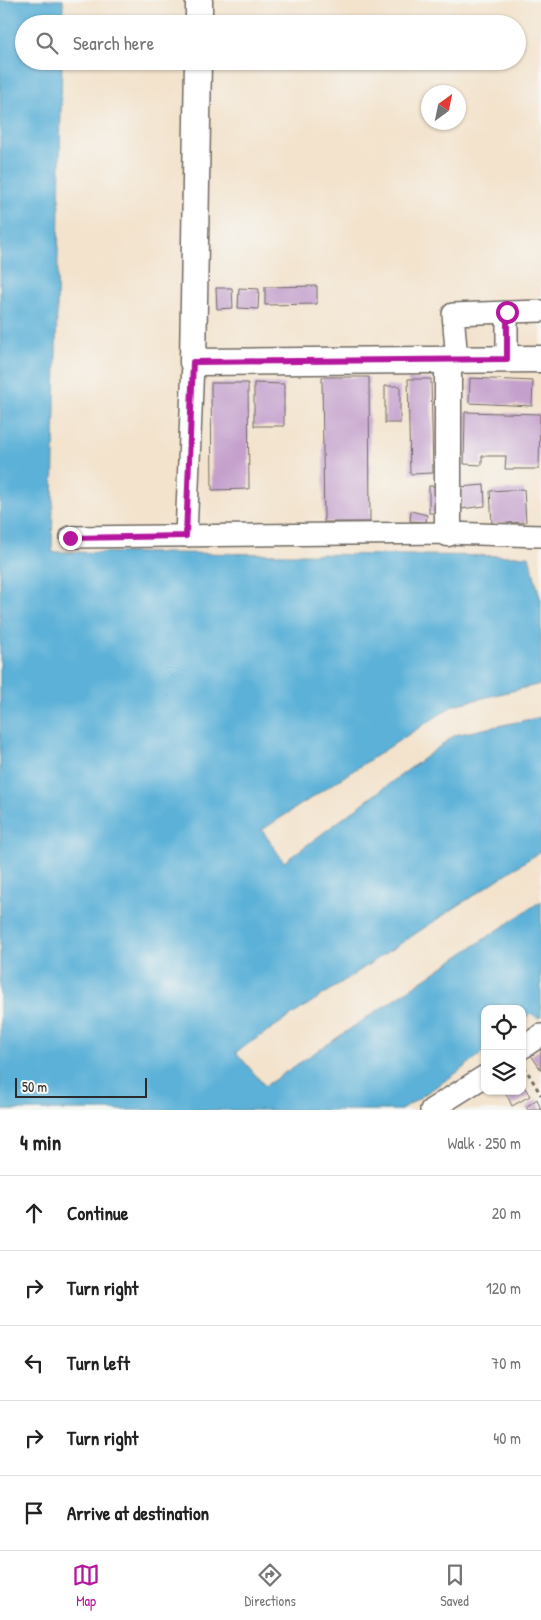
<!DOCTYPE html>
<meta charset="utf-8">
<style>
body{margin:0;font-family:"Patrick Hand",sans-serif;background:#f2f2f2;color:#222}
.controls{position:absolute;right:15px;bottom:15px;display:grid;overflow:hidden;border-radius:10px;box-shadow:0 1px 4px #0004}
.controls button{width:45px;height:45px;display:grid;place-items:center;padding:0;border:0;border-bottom:1px solid #e0e0e0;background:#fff;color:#222;font:25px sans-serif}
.compass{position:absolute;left:421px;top:85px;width:45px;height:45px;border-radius:50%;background:#fff;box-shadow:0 1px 4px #0004;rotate:33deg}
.scale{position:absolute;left:15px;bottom:12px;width:132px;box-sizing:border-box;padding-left:5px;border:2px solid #2b2b2b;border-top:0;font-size:14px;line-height:18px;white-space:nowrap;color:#2b2b2b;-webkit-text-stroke:4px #f6f6f2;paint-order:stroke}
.stop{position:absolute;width:15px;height:15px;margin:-11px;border:4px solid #b5179e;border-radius:50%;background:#fff}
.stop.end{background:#b5179e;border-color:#fff;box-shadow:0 1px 5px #0008}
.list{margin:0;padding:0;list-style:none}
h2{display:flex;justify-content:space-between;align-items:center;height:65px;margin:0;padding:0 20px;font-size:21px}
h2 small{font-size:16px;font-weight:400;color:#767676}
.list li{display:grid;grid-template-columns:32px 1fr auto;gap:15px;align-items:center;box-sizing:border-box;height:75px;padding:0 20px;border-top:1px solid #e0e0e0}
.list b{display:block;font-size:19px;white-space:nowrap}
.list em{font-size:16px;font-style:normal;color:#767676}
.icon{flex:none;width:28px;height:28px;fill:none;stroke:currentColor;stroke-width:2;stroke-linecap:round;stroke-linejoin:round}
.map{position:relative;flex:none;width:541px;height:1110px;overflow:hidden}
.search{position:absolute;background:#fff;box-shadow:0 1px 4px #0004;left:15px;right:15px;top:15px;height:55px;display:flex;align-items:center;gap:12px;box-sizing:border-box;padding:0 18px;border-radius:28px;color:#767676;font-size:19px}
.sheet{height:440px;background:#fff}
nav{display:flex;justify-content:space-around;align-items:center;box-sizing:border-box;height:70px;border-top:1px solid #e0e0e0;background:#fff;font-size:14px;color:#767676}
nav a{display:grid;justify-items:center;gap:2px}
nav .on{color:#b5179e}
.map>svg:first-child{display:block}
.water{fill:#5cb1d8;stroke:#446e82}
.building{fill:#c4a0cc}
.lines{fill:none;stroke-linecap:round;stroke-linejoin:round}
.minor-casing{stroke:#716b64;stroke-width:24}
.tertiary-casing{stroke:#716b64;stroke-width:29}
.path{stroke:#716b64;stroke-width:3;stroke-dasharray:4 4;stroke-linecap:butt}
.minor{stroke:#fff;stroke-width:21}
.tertiary{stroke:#fff;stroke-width:26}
.route{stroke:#b5179e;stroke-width:6}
</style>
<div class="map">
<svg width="541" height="1110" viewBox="0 0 541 1110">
<rect width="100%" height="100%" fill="#f6f6f2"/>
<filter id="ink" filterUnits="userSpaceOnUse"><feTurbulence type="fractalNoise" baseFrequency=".02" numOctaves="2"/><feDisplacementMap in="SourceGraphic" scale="10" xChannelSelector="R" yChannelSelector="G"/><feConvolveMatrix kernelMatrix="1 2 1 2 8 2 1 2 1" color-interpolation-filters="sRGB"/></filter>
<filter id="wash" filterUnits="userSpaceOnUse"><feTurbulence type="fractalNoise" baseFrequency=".0096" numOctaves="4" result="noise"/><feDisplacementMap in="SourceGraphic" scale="20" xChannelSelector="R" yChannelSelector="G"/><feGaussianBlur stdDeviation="1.12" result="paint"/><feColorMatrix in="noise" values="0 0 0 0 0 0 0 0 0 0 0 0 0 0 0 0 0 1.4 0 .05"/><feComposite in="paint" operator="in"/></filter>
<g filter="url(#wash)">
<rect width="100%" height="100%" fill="#f3e3cd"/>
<path class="water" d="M0 0H63V24H24V61H62L52 552 529 556 541 601V684L454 705 262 830 284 862 455 735 541 717V851L236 1052 265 1086 541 901V1017L538 1018 530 1014 522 1020V1009H485V1051L458 1072 401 1110H4L0 1108Z"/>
<g id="blocks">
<g class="building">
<path d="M317 286V304L265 305V287Z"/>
<path d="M216 288H232L233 308 217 309Z"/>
<path d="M239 288 259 289 258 309 238 308Z"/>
<path d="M322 377H369L370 522H324Z"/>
<path d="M470 378 533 381 532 406 469 403Z"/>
<path d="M408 379H431L433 473 410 474Z"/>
<path d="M211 383H248L249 489 212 490Z"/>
<path d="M254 383 284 384V426H254Z"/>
<rect x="385" y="386" width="15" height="37"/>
<path d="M465 412 540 414 539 469H505L506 456H482V465L464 464Z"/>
<path d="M484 485 485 506 461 509 460 487Z"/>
<rect x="429" y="486" width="8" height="27"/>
<path d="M524 489 526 522 492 524 490 491Z"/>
<path d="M411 511 427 515 426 522 410 521Z"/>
<path d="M541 1049V1070L531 1055Z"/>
<path d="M522 1083 530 1096 512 1106 505 1091H522Z"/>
<path d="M537 1099 541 1110H528L526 1107Z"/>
</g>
</g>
</g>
<g filter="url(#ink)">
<use href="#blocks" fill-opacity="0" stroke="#716b64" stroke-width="1"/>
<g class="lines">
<g class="minor-casing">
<g id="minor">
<path d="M507 359V312"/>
<path d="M457 360 453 314 541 311"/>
<path d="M186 536 193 362"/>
<path d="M71 537 448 533 541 536"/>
<path d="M522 1048 541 1035"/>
<path d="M431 1110 485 1076"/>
</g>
</g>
<g class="tertiary-casing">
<g id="tertiary">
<path d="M199 24V0"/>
<path d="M198 61 193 362 541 359"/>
<path d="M448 360V533"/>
</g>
</g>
<path class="path" d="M524 1066 541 1095"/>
<use href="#minor" class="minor"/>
<use href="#tertiary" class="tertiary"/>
</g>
</g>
<g class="lines" filter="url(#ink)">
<path class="route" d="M70 538 186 536 193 362 507 359V312"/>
</g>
</svg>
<div class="controls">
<button><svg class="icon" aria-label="locate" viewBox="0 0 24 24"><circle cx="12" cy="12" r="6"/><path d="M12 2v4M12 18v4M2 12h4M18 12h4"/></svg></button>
<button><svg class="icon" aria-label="layers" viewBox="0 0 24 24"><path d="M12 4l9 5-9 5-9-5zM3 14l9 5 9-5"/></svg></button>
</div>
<svg class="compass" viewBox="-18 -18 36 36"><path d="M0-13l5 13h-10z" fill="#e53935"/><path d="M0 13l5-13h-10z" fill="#767676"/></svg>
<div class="scale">50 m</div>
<div class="stop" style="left:507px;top:312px"></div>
<div class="stop end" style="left:70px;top:538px"></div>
<div class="search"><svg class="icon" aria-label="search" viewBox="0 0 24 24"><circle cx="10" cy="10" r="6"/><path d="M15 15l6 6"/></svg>Search here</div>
</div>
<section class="sheet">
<h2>4 min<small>Walk · 250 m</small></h2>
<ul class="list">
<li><svg class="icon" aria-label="ahead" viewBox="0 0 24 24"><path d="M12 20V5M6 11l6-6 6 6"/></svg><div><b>Continue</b></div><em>20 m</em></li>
<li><svg class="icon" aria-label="right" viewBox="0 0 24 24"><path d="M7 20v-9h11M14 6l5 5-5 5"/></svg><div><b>Turn right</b></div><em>120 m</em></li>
<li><svg class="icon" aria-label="left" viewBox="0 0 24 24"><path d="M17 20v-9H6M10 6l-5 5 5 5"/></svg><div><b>Turn left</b></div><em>70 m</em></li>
<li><svg class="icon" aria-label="right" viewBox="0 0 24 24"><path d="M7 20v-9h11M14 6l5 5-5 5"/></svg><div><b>Turn right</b></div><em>40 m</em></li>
<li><svg class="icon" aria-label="arrive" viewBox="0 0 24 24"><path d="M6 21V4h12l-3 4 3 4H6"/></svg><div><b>Arrive at destination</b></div></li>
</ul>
</section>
<nav>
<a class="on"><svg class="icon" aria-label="map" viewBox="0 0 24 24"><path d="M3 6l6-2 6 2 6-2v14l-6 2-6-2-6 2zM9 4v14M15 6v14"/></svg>Map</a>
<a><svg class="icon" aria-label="directions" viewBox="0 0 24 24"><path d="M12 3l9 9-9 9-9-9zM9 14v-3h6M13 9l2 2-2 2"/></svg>Directions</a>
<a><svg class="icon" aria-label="saved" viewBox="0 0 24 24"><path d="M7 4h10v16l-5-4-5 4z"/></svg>Saved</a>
</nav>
